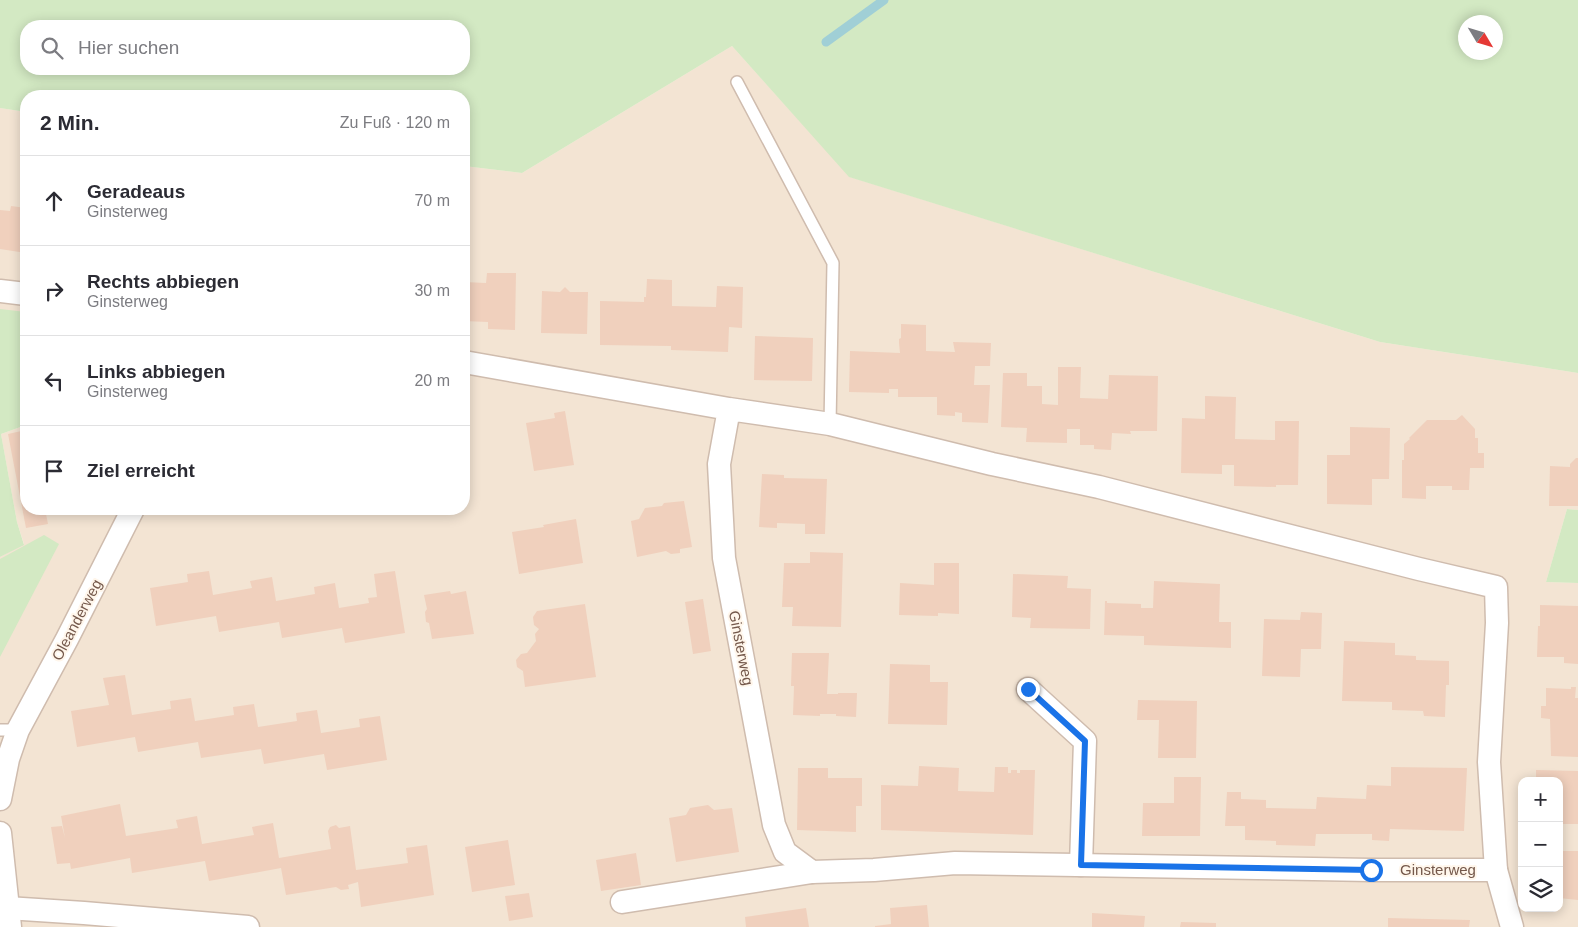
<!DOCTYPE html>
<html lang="de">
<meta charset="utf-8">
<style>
body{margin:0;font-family:Helvetica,sans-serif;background:#f2f2f3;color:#2b2b33}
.controls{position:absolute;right:15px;bottom:15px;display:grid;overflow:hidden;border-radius:10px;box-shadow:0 2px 12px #0003}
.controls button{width:45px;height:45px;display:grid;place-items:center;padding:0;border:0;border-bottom:1px solid #e1e1e2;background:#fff;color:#2b2b33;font:25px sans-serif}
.compass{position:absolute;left:1458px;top:15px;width:45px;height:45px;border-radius:50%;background:#fff;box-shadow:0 2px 12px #0003;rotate:128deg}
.stop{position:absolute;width:15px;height:15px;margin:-11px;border:4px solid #1a73e8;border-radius:50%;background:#fff}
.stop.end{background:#1a73e8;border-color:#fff;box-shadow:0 1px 5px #0008}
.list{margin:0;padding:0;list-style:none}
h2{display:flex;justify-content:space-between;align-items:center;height:65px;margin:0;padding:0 20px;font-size:21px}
h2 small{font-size:16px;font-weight:400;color:#7c7c81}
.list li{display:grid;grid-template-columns:32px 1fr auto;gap:15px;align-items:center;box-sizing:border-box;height:90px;padding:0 20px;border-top:1px solid #e1e1e2}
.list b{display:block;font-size:19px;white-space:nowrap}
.list p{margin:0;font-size:16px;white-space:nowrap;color:#7c7c81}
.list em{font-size:16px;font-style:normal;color:#7c7c81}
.icon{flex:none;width:28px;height:28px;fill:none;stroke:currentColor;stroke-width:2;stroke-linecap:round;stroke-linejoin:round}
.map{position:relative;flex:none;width:1578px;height:927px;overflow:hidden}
.search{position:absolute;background:#fff;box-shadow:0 2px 12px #0003;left:20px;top:20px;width:450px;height:55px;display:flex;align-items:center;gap:12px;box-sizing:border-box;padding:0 18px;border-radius:20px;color:#7c7c81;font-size:19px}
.panel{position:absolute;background:#fff;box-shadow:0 2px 12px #0003;left:20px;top:90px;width:450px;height:425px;border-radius:20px}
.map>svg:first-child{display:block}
.residential{fill:#f3e4d3;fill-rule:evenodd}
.green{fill:#d3e9c3;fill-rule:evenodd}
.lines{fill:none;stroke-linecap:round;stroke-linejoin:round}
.stream{stroke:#a0cfd6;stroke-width:9}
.building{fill:#f0d0bd}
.lane-casing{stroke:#cfbcae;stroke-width:14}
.street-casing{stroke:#cfbcae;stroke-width:25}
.lane{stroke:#fff;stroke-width:11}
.street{stroke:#fff;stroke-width:22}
.route{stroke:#1a73e8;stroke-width:6}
.labels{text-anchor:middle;stroke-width:4;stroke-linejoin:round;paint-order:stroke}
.street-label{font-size:15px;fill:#74584b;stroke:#fff6eb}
</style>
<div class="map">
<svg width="1578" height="927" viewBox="0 0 1578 927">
<rect width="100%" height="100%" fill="#fcf2e4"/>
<g class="residential">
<path d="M732 46 850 177 1380 342 1578 373V510L1567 509 1546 582 1578 583V927H0V557L24 544 17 522 1 434 26 425V509H464V166L522 173ZM1522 781H1559V908H1522Z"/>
<path d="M0 108 26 112V377L0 376Z"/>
</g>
<g class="green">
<path d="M0 0H1578V373L1380 342 849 177 732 46 522 173 464 166V96H26V112L0 108ZM1466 22H1496V52H1466ZM26 26H464V69H26Z"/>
<path d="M0 309 26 312V425L1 434 17 522 24 545 0 557Z"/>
<path d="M1567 509 1578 510V583L1546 582Z"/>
<path d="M44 535 59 544 0 657V559Z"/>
</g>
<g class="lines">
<path class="stream" d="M826 42 884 0"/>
</g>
<g class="building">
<path d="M11 206 26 208V253L0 249V210L10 211Z"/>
<path d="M487 273H516L515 330 488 329V322L464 321V282L486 283Z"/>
<path d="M647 279 672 280V306L716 307 717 286 743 287 742 328 729 327 728 352 671 350V346L600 345V301L644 302V297H646Z"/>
<path d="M565 287 570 292H588L587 334 541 333 542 291 560 292Z"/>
<path d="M901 324 926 325V351L955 352 953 342 991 343 990 366H975L974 385H990L988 423 962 422V413L955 412V416L937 415V397H898V389H889V393L849 392 850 351 900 353 899 343V339L901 338Z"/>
<path d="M755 336 813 338 812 381 754 380Z"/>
<path d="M1058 367H1081L1080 398 1108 399 1109 375 1158 376 1157 431H1130L1131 434 1112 433 1111 450 1094 449V445H1080V429H1067V443L1026 442 1027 428 1001 427 1003 373H1027V386H1042V404L1058 405Z"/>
<path d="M1205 396 1236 397 1235 439 1275 440V421H1299L1298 485H1276V487L1234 486V465H1222V474L1181 473 1182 418 1205 419Z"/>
<path d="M565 411 574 465 534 471 526 423 555 418 554 413Z"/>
<path d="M1462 415 1475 429V438H1478V453H1484V468H1470L1469 490H1452V486H1426V499L1402 498V460H1404V444L1410 439 1409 438 1427 420H1456Z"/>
<path d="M1350 427 1390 428 1389 479H1372V505L1327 504V455H1350Z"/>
<path d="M26 430V509H45L48 524 26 528 8 434Z"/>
<path d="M1576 458H1578V506H1549L1550 466 1570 467V464Z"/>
<path d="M762 474 784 475V478L827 479 825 534H805V524L777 523V528L759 527Z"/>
<path d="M684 501 692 547 680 549V553L671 554 666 551 637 557 631 521 639 519 645 508 662 506 664 503Z"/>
<path d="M576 519 583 563 519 574 512 532 544 527 543 525Z"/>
<path d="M810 552 843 553 841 627 792 626 793 607H782L784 563H810Z"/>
<path d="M934 563H959V614L938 613V616L899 615 900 583 934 585Z"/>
<path d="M209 571 213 595 252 588 250 581 272 577 276 601 315 594 314 587 335 583 339 608 369 603 368 598 377 597 374 574 395 571 405 633 345 643 342 628 282 638 279 622 219 632 216 616 156 626 150 588 188 582 187 574Z"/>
<path d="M1013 574 1068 576 1067 588 1091 589 1090 629 1030 628 1031 618 1012 617Z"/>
<path d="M1154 581 1220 584 1219 622H1231V648L1144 645V636L1104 635 1105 601H1107V603L1141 604V608H1153Z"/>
<path d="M450 591 451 594 466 591 474 634 432 639 429 623 426 622 425 612 427 609 424 595Z"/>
<path d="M703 599 711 651 693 654 685 602Z"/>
<path d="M585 604 596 677 525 687 523 671 517 667 516 660 521 654 527 653 536 641 535 634 539 629 534 625 533 617 537 611Z"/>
<path d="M1540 605 1578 606V664L1564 663V657H1537L1538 626H1540Z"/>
<path d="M1301 612 1322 613 1321 649H1301L1300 677 1262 676 1264 619 1300 620Z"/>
<path d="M1344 641 1395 643V655L1416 656V660L1449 661V685H1446L1445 717 1424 716 1423 711 1392 710V702L1342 701Z"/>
<path d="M792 653H829L827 694H838V693H857L856 717 836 716V714H820V716L793 715 794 686H791Z"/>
<path d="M890 664 930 665V682H948L947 725 888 724Z"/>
<path d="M125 675 132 715 171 709 170 701 191 698 195 721 234 715 233 707 254 704 258 727 297 721 296 713 317 710 321 733 360 727 359 719 380 716 387 760 327 770 324 754 264 764 261 749 201 758 198 742 138 752 135 737 77 747 71 711 109 705 103 678Z"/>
<path d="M1571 687H1576L1575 698H1578V757L1551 756 1550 719 1541 718V706H1546V688L1571 689Z"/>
<path d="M1138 700 1197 701 1196 758H1158L1159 720H1137Z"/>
<path d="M919 766 959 768 958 791 994 792 995 767H1008V773H1011V770H1017V773H1020V770H1035L1033 835 881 830V785L918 786Z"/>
<path d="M1391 767 1467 768 1464 831 1390 829 1389 841 1372 840V834H1316L1315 846 1276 845V841L1245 840V826H1225L1227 792H1241V799L1266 800V808L1316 809 1317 797 1366 799 1367 785 1391 786Z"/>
<path d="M798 768H828V778H862V806H856V832L797 830Z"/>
<path d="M1536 770 1578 771V824H1559V781H1536Z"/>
<path d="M1174 777H1201L1200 836H1142L1143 803H1174Z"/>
<path d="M120 804 126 836 178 828 176 820 197 816 202 844 254 835 252 827 273 823 279 858 331 849 328 831 330 827 336 825 339 828 350 826 356 870 408 863 406 848 427 845 434 895 361 907 358 882 348 885 349 889 341 890 336 887 286 895 281 868 209 881 205 861 132 873 130 858 71 869 70 863 57 864 51 827 62 826 65 838 61 816Z"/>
<path d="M708 805 714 810 732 808 739 852 676 862 669 818 686 815 690 808Z"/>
<path d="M508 840 515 885 472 892 465 847Z"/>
<path d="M1559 851H1578V900L1559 898Z"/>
<path d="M636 853 641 885 601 891 596 860Z"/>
<path d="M529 893 533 917 509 921 505 896Z"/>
<path d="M927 905 929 927H875V926L891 924 890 908Z"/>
<path d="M806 908 809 927H746L745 917Z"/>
<path d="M1092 913 1145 916 1144 927H1092Z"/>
<path d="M1388 918 1470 920 1469 927H1388Z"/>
<path d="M1181 922 1216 923V927H1180Z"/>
</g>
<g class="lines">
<g class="lane-casing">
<g id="lane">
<path d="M737 82 833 263 830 424"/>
<path d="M0 730H18"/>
</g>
</g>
<g class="street-casing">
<g id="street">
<path d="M0 291 26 294"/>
<path d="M464 362 729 409 830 424 992 464 1099 487 1419 569 1496 587 1497 623 1489 762 1496 870H1371L955 863 874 870 812 872 785 852 774 825 724 558 719 464 729 409"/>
<path d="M1028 689 1085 741 1081 865"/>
<path d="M0 799 8 759 18 730 67 639 133 509"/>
<path d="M0 833 10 927"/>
<path d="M1496 870 1512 927"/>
<path d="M622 902 812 872"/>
<path d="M7 908 84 913 248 927"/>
</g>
</g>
<use href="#lane" class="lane"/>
<use href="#street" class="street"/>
</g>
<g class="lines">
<path class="route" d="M1028 689 1085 741 1081 865 1371 870"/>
</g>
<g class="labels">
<g class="street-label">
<text transform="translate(77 620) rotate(-62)" y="5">Oleanderweg</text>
<text transform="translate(741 648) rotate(79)" y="5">Ginsterweg</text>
<text x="1438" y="875">Ginsterweg</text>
</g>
</g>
</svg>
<div class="controls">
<button>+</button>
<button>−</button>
<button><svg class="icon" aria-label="layers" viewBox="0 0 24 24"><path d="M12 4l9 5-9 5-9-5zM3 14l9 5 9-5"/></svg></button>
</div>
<svg class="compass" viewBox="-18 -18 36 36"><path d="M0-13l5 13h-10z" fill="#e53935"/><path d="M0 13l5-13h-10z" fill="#7c7c81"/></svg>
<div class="stop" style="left:1371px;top:870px"></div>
<div class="stop end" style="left:1028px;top:689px"></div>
<div class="search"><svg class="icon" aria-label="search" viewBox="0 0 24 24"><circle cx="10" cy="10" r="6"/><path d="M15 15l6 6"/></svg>Hier suchen</div>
<section class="panel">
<h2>2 Min.<small>Zu Fuß · 120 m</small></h2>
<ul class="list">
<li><svg class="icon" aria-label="ahead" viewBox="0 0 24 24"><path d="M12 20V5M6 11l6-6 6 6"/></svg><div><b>Geradeaus</b><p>Ginsterweg</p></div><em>70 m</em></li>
<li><svg class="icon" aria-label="right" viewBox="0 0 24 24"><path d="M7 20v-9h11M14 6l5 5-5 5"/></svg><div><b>Rechts abbiegen</b><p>Ginsterweg</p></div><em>30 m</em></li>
<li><svg class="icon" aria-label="left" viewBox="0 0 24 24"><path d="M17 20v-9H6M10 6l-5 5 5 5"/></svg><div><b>Links abbiegen</b><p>Ginsterweg</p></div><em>20 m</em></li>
<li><svg class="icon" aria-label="arrive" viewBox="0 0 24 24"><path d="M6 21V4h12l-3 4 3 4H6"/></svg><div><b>Ziel erreicht</b></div></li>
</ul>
</section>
</div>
